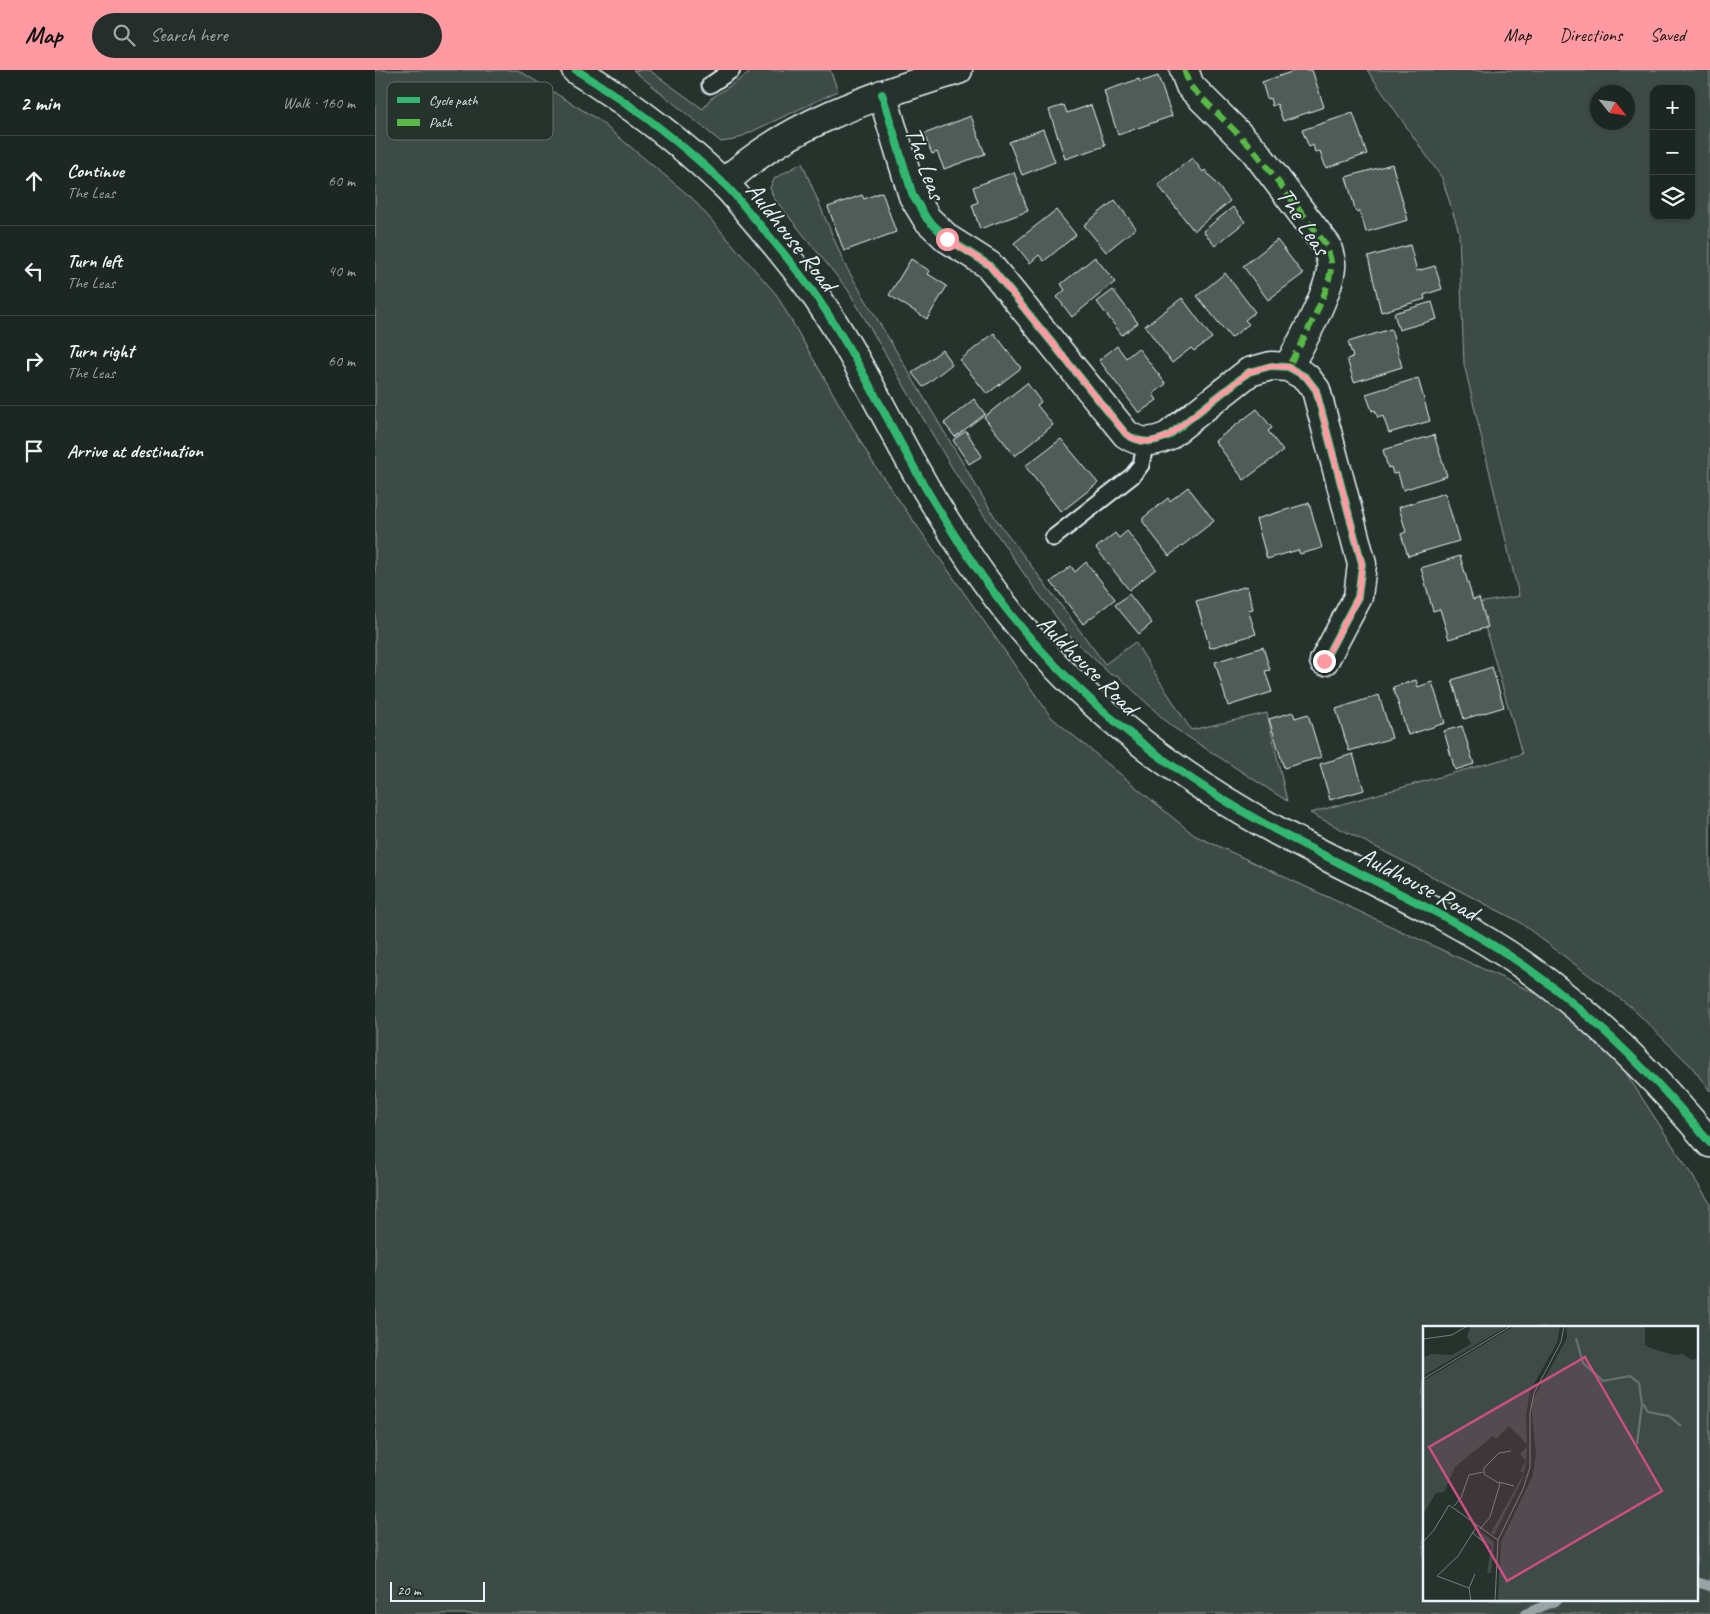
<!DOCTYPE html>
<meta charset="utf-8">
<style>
body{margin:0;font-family:Caveat,sans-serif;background:#252e2a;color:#f1f3f6}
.controls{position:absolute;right:15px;top:15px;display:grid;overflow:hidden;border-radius:10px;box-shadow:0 1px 4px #0004}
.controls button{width:45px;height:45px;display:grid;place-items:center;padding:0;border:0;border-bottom:1px solid #3a4340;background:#1c2622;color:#f1f3f6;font:25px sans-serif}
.compass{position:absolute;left:1215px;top:15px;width:45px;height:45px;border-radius:50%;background:#1c2622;box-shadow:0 1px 4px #0004;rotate:120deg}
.scale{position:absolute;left:15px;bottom:12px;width:95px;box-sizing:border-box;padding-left:5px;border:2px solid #e8f1f8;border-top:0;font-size:14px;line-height:18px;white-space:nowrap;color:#e8f1f8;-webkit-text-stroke:4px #26332d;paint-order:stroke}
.stop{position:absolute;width:15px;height:15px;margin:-11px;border:4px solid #ff9aa2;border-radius:50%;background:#fff}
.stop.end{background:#ff9aa2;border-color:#fff;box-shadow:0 1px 5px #0008}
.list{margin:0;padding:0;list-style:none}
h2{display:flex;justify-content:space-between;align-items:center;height:65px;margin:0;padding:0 20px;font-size:21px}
h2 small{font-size:16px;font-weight:400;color:#a0a5a5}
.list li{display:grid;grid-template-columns:32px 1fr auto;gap:15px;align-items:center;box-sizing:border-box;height:90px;padding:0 20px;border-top:1px solid #3a4340}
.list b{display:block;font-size:19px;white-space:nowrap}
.list p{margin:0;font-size:16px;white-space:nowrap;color:#a0a5a5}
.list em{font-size:16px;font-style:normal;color:#a0a5a5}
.icon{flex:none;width:28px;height:28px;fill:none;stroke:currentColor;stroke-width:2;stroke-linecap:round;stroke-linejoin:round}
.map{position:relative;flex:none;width:1335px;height:1544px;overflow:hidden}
header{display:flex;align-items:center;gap:30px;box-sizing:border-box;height:70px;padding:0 25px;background:#ff9aa2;color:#111}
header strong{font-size:24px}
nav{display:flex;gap:28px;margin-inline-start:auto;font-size:18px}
.search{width:350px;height:45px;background:#252e2a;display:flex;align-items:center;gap:12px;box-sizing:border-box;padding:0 18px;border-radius:28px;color:#a0a5a5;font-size:19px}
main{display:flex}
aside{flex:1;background:#1c2622}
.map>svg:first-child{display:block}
.green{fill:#3e4b47;stroke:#939ea0;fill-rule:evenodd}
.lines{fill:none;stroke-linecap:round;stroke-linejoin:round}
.stream{stroke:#98a3a5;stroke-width:10}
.building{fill:#505c59;stroke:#e8f1f8}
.service-casing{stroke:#e8f1f8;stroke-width:19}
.minor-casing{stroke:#e8f1f8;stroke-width:31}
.tertiary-casing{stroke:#e8f1f8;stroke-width:31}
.service{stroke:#26332d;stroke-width:15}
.minor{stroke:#26332d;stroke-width:28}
.tertiary{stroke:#26332d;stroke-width:28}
.quiet{stroke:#58b947;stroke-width:6;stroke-dasharray:12 6;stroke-linecap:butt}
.cycleway-casing{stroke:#26332d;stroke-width:11}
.cycleway{stroke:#33b770;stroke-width:8}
.route{stroke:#ff9aa2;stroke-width:6}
.labels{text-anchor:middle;stroke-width:4;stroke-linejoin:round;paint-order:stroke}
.street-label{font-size:25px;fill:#e8f1f8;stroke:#26332d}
.inset-river{fill:none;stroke:#636f6d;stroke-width:2.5}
.inset-road{fill:none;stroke:#747f7e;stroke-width:1}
.view{fill:#cc4e82;fill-opacity:0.15;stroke:#cc4e82;stroke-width:2.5}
.inset-edge{fill:none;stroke:#e8f1f8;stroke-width:2.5}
.key{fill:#26332d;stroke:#606c6a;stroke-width:1}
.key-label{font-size:14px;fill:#e8f1f8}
</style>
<header>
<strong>Map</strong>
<div class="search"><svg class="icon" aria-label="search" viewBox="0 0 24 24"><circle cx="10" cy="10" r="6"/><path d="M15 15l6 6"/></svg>Search here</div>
<nav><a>Map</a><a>Directions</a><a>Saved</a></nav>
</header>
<main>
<aside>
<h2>2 min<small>Walk · 160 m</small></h2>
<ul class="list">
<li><svg class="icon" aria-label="ahead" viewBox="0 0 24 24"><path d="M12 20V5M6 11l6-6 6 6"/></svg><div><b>Continue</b><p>The Leas</p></div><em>60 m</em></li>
<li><svg class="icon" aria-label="left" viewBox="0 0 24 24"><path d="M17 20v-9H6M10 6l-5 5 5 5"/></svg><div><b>Turn left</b><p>The Leas</p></div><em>40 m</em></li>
<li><svg class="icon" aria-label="right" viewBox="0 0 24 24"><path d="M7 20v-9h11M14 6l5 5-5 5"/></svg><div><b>Turn right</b><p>The Leas</p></div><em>60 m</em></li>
<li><svg class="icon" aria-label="arrive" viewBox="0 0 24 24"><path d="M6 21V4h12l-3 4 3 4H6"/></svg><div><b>Arrive at destination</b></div></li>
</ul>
</aside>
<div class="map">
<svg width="1335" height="1544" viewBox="0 0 1335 1544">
<rect width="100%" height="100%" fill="#26332d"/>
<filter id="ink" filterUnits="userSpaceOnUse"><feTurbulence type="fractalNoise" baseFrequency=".02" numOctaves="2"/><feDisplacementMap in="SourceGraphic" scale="10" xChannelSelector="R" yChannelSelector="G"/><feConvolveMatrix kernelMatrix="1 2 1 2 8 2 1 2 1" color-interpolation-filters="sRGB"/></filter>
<g filter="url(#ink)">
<g class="green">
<path d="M0 0H143L222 49 317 128 401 224 498 393 676 647 819 765 1216 949 1335 1133V1544H0ZM1049 1258H1321V1530H1049Z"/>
<path d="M258 0H274L328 39 335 29 379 0H455L463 21 359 70 346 72Z"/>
<path d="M992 0H1335V1021L1316 996 1256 937 1143 851 935 743 1147 684 1103 533 1144 526 1089 294 1084 162 1067 108ZM1279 19H1316V146H1279ZM1222 22H1252V52H1222Z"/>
<path d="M427 93 470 195 621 449 730 594 760 572 816 660 892 643 912 731 796 656 742 605H736L696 567 652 508 580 403 473 220 398 127 395 117 400 108Z"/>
</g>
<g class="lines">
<g class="stream">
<path d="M1321 1512 1335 1516"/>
<path d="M1150 1544 1182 1530"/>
</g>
</g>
<g class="building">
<path d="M922 0H937L949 37 908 51 902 34 897 36 895 28 892 29 887 12Z"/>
<path d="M783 6 797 46 743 65 729 21 764 9 765 12Z"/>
<path d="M689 35 692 43 716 35 730 76 690 89 674 40Z"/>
<path d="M978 43 992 84 951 98 945 81 940 82 938 75 934 77 927 60Z"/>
<path d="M596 46 610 84 569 99 562 82 557 84 549 64Z"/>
<path d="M668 59 680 92 647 105 634 72Z"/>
<path d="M817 88 828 102 830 100 855 131 819 161 783 115Z"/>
<path d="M1017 94 1033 150 991 162 985 141 981 142 971 107Z"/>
<path d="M639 102 653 141 605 159 597 135 603 132 598 117Z"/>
<path d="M507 122 521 162 469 181 453 137 487 125 489 129Z"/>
<path d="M740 130 761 158 731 182 709 155Z"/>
<path d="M858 137 870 152 840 176 828 161Z"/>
<path d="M681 140 701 165 669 191 664 185 655 193 639 173Z"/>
<path d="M902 170 928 204 893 230 868 196Z"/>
<path d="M1035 175 1042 201 1060 196 1067 219 1049 225 1050 229 1006 242 993 187Z"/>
<path d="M720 187 740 212 697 247 682 227 690 220 686 214Z"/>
<path d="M536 189 555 201 553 204 572 216 552 249 514 225Z"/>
<path d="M850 203 880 242 870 250 874 254 856 268 822 226Z"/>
<path d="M738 220 763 253 747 265 722 232Z"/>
<path d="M807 228 837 268 819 281 816 278 797 293 770 256Z"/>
<path d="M1057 232 1062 249 1024 260 1019 243Z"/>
<path d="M1016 259 1027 297 979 312 972 289 978 287 973 272Z"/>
<path d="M619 263 646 298 612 324 585 290Z"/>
<path d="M742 276 751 288 763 278 791 314 778 324 782 330 764 343 724 290Z"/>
<path d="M567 280 577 294 548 317 537 303Z"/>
<path d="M1043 308 1055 351 1014 363 1008 346 1003 348 1000 340 997 341 991 324Z"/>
<path d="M652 313 666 332 662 335 678 355 640 386 609 347Z"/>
<path d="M599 329 610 344 580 367 569 353Z"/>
<path d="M882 339 897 358 893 361 908 381 869 410 840 371Z"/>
<path d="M591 361 607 386 594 394 578 370Z"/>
<path d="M1059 365 1072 406 1028 420 1023 403 1018 404 1016 397 1013 398 1008 380Z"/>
<path d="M686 369 723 413 686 442 650 396Z"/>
<path d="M813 417 839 451 794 486 768 452V448L793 428 795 431Z"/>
<path d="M1070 423 1084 471 1033 486 1026 464 1031 462 1024 437Z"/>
<path d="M934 433 947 478 925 484 923 480 892 489 881 449Z"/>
<path d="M752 461 781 499 754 520 721 478 740 463 744 468Z"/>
<path d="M1085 486 1098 530 1104 528 1113 557 1074 569 1065 539 1058 541 1046 498Z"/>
<path d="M711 492 740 529 708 554 676 512 696 496 700 502Z"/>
<path d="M872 516 878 539 873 540 881 564 835 578 821 531Z"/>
<path d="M754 524 777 553 764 564 740 535Z"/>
<path d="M888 577 895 600 890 601 897 622 853 636 840 592Z"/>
<path d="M1117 597 1129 637 1089 649 1077 610Z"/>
<path d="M1041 610 1043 617 1057 612 1070 653 1033 665 1018 617Z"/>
<path d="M1004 625 1017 668 974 681 961 639Z"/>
<path d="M918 642 920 648 933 644 946 687 909 698 894 649Z"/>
<path d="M1087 656 1099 694 1080 700 1069 661Z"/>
<path d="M978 684 989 720 955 730 945 694Z"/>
</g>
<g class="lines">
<g class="service-casing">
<g id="service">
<path d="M335 15 357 0"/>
<path d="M678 468 757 406 766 395 771 372"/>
</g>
</g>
<g class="minor-casing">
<g id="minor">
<path d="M809 0 815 16 879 80 952 176C953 181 955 186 956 192 959 215 925 276 913 297"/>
<path d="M507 24 538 126 552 149 573 169 614 195 751 364C765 374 778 373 793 366L874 302 896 296 913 297 931 307 941 320 987 494 983 527 949 591"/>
<path d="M349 113C414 52 500 26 583 0"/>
</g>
</g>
<g class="tertiary-casing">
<path id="tertiary" d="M201 0C253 32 303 70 347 112 359 122 368 136 379 148 401 174 424 201 443 229 484 289 514 355 550 417 583 473 621 531 665 579 733 654 817 715 906 763 986 806 1076 844 1151 897 1221 947 1281 1008 1335 1073"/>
</g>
<use href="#service" class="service"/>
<use href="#minor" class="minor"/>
<use href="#tertiary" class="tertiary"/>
<path class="quiet" d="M809 0 815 16 879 80 952 176C953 181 955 186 956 192 959 215 925 276 913 297"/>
<g class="cycleway-casing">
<g id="cycleway">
<path d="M201 0C253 32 303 70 347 112 359 122 368 136 379 148 401 174 424 201 443 229 484 289 514 355 550 417 583 473 621 531 665 579 733 654 817 715 906 763 986 806 1076 844 1151 897 1221 947 1281 1008 1335 1073"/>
<path d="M507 24 538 126 552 149 573 169 614 195 751 364C765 374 778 373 793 366L874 302 896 296 913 297 931 307 941 320 987 494 983 527 949 591"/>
</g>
</g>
<use href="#cycleway" class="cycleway"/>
</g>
</g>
<g class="lines" filter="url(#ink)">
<path class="route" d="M572 169 614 195 751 364C765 374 778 373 793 366L874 302 896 296 913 297 931 307 941 320 987 494 983 527 949 591"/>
</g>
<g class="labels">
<g class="street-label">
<text transform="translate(551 93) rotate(70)" y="9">The Leas</text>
<text transform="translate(929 151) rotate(56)" y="9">The Leas</text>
<text transform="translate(417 166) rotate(52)" y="9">Auldhouse Road</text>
<text transform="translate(713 594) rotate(45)" y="9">Auldhouse Road</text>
<text transform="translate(1044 813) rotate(28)" y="9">Auldhouse Road</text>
</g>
</g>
<g transform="translate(1048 1256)">
<rect width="275" height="275" fill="#26332d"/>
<path d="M48 0H85L0 50V32L8 28 29 29 48 18 44 10ZM91 0H137L134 17 107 65 103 90 104 118 86 100 73 113 70 110 32 141 21 166 13 167 0 188V55ZM143 0H222V19L227 22 251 29 259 28 269 34 275 32V275H75L78 216 110 149 113 128 108 77 144 12ZM104 121 103 137 100 152 71 209 68 207 101 147 97 145 103 135 97 128ZM59 207 71 216 68 247H64L68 220 55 212Z" fill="#3e4b47"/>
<path class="inset-river" d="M153 12 160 37 180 55 207 50 216 57 219 78 214 118M220 78 225 86 246 90 258 100"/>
<path class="inset-road" d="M0 13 29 9 44 0M0 53 88 0M76 156 91 160M31 180 38 172 46 149 60 146M57 203 67 191 77 158 61 148V142L76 127 88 125M49 206 66 221M0 216 11 204 26 179 75 214M46 262 52 248M48 275 46 262 14 250 35 230 54 200M72 275 75 214 100 163 107 141V87L111 67 138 16 141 0"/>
<path class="view" d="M162 31 239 165 84 255 6 121Z"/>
<rect width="275" height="275" class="inset-edge"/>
</g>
<rect x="12" y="12" width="166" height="58" rx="8" class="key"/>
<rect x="22" y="27" width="23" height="6" fill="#33b770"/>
<rect x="22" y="49" width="23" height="7" fill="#58b947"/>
<g class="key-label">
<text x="54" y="35">Cycle path</text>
<text x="54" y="57">Path</text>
</g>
</svg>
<div class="controls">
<button>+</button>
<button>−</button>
<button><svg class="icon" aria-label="layers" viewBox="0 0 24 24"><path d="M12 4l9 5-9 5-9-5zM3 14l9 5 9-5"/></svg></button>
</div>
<svg class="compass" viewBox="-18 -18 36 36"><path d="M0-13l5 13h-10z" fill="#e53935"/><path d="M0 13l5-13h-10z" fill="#a0a5a5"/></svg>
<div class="scale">20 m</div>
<div class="stop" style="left:572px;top:169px"></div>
<div class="stop end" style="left:949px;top:591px"></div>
</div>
</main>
